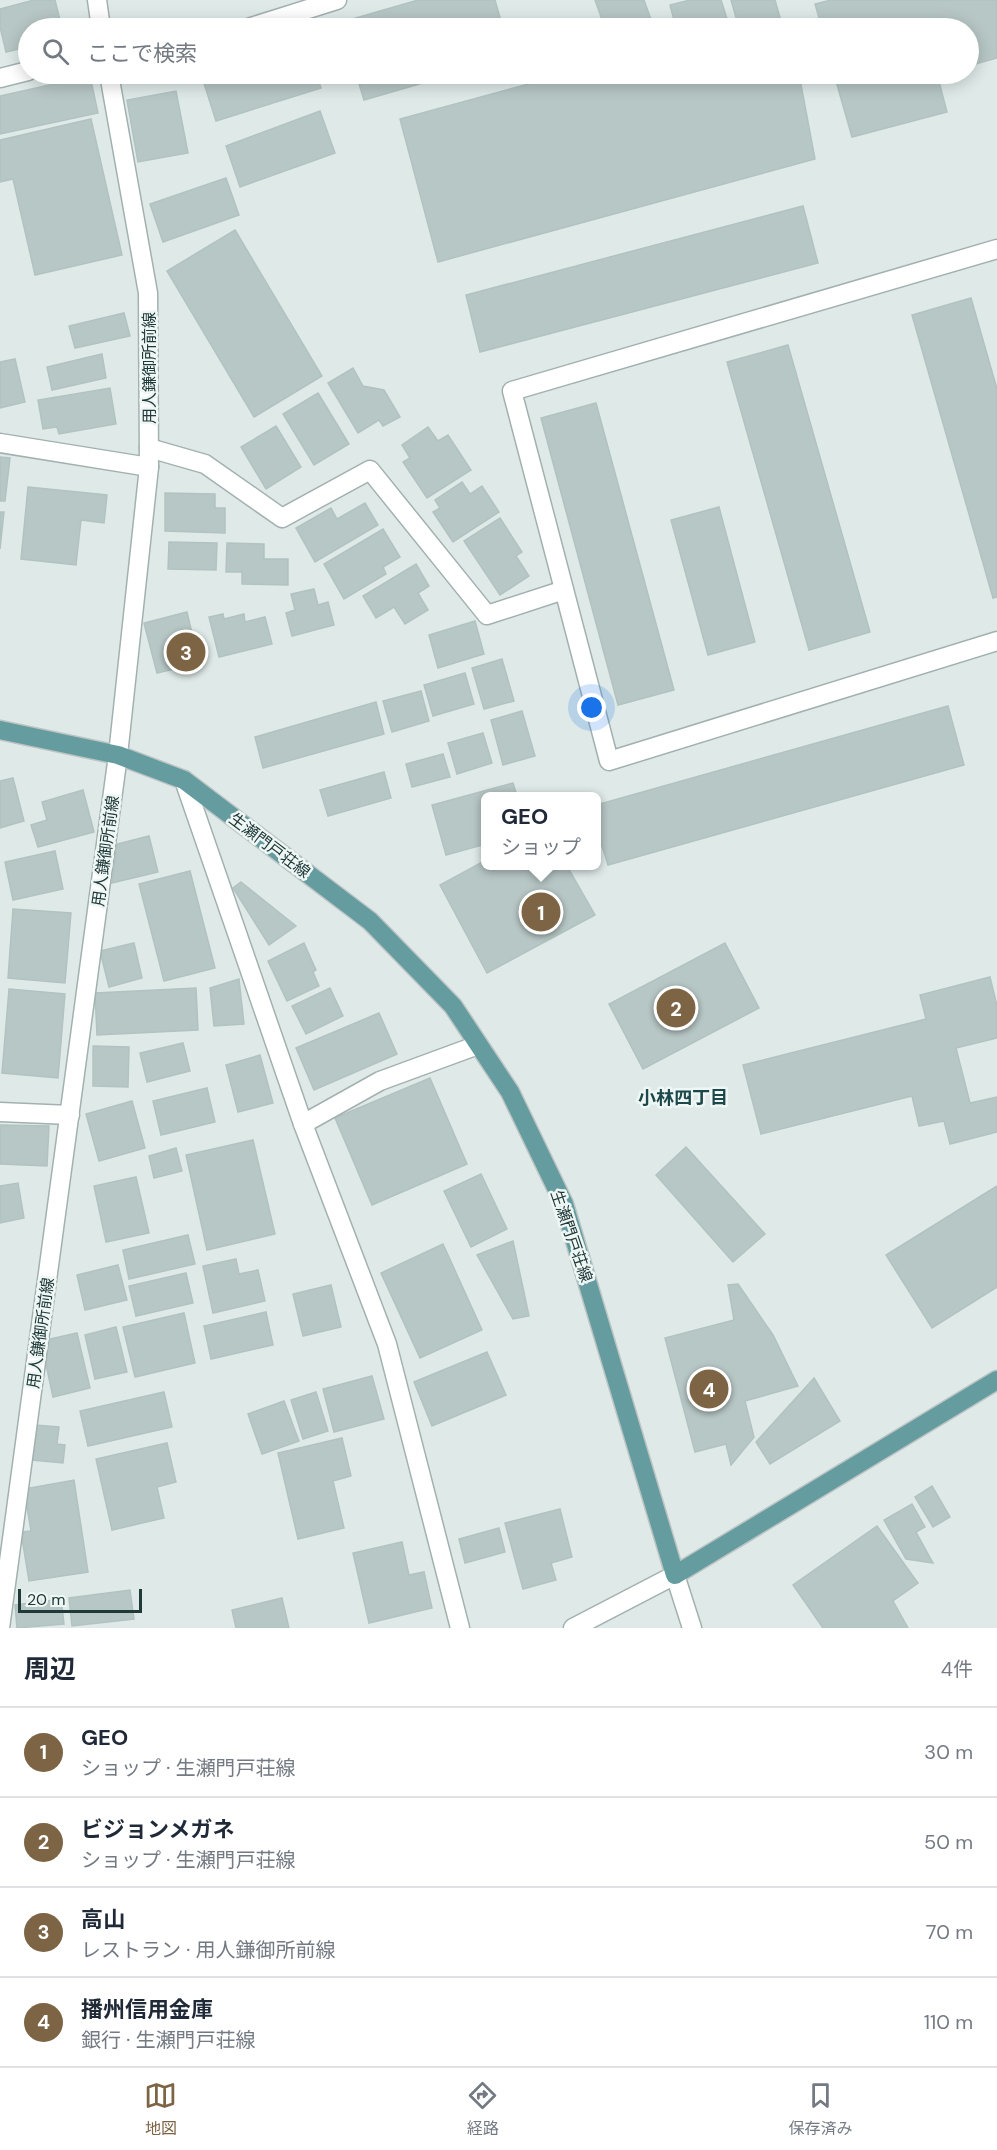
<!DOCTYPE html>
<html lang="ja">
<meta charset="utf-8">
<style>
body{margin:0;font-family:"DM Sans","Noto Sans JP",sans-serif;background:#f6f6f7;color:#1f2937}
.scale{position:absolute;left:18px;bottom:15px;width:124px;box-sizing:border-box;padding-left:6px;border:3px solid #203939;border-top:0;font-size:16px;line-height:21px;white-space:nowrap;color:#203939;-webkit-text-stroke:4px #eff7f5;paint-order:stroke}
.you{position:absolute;left:592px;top:708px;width:21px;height:21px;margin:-15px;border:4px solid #fff;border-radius:50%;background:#1a73e8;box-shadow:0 0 0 9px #1a73e833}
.badge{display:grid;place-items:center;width:39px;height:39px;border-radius:50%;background:#7d6445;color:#fff;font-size:20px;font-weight:700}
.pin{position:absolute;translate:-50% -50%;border:3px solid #fff;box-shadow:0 2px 6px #0006}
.popup{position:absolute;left:481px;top:792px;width:120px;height:78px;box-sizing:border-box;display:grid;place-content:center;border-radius:9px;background:#fff;filter:drop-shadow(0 2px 4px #0005);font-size:20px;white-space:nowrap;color:#747a83}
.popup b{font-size:22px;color:#1f2937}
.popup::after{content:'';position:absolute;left:50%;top:100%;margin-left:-12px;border:12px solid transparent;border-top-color:#fff}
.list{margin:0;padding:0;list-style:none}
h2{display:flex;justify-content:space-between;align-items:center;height:78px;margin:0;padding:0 24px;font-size:26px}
h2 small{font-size:20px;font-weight:400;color:#747a83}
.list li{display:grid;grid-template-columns:39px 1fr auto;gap:18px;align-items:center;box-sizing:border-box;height:90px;padding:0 24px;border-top:2px solid #e0e1e3}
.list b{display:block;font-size:22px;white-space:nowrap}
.list p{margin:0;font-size:20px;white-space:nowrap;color:#747a83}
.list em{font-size:20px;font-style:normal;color:#747a83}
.icon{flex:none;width:33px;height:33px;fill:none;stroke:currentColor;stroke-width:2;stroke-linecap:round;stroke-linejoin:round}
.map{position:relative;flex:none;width:997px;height:1628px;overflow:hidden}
.search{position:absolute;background:#fff;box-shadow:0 3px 15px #0003;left:18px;right:18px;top:18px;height:66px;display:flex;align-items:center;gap:15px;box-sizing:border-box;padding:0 21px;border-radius:33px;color:#747a83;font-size:22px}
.sheet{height:438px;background:#fff}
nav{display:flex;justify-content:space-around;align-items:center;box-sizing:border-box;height:84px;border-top:2px solid #e0e1e3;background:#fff;font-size:16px;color:#747a83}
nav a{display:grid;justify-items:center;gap:3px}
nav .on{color:#7d6445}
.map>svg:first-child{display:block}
.building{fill:#b7c7c5;stroke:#b1c3c1;stroke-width:1.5}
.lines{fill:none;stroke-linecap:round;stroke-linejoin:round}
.minor-casing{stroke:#a2b1b0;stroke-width:21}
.major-casing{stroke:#bcc4c4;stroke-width:21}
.minor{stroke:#fff;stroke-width:18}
.major{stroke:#649c9f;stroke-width:18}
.labels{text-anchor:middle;stroke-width:5;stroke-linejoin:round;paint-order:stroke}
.street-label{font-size:16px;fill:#203939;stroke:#eff7f5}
.neighbourhood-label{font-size:18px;font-weight:bold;fill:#1d484b;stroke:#eff7f5}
</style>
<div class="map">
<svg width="997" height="1628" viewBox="0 0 997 1628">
<rect width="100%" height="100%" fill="#dfeae8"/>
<g class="building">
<path d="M34 0H55L62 28H28V47L6 52 0 27V9Z"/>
<path d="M418 0H495L503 28H344L342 22Z"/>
<path d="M595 0H644L654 28H605Z"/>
<path d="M690 0H721L730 28H676L670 5Z"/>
<path d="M731 0H775L783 28H739Z"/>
<path d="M831 0H997V58L968 66V28H822L815 4Z"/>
<path d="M201 74H316L321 88 216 121Z"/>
<path d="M356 74H454L364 100Z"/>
<path d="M565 74H799L815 159 438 262 400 119Z"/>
<path d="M834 74H939H937L947 112 852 137Z"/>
<path d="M90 76 98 113 0 134V96Z"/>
<path d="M176 91 188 153 138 162 127 100Z"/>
<path d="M320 111 335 153 240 187 226 146Z"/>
<path d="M91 119 122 255 35 275 13 179 0 182V140Z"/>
<path d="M226 178 239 215 163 242 150 204Z"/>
<path d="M803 206 818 263 480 352 466 295Z"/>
<path d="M235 230 322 376 254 417 167 271Z"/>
<path d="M971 298 997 389V597L993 598 912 315Z"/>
<path d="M124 313 130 336 75 348 69 326Z"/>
<path d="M788 345 870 632 809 650 727 362Z"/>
<path d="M102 354 106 378 52 390 47 367Z"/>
<path d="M15 359 25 402 0 408V362Z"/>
<path d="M353 368 363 386 384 390 400 417 383 426 379 420 358 433 328 383Z"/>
<path d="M110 388 116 424 59 434 57 427 43 429 38 400Z"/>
<path d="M318 393 349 444 314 465 283 414Z"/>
<path d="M596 403 674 690 618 705 541 418Z"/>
<path d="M276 426 301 467 266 489 241 447Z"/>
<path d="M428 427 438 441 448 435 471 470 427 498 403 462 410 458 402 445Z"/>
<path d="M0 457 10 458 5 501H0Z"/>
<path d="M462 482 470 494 482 486 499 512 453 542 433 512 440 508 435 500Z"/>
<path d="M28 487 107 495 104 523 81 520 76 565 21 559Z"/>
<path d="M165 493 215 494V508H225V533L165 531Z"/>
<path d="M365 503 378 525 315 562 296 528 331 508 337 519Z"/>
<path d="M719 507 755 642 708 655 671 520Z"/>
<path d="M0 512H4L0 549Z"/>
<path d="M500 518 522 552 516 556 529 576 500 595 464 541Z"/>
<path d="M383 529 400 557 383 567 386 574 344 599 324 564Z"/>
<path d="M169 542 217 543 216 570 168 569Z"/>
<path d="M227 543 264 544V559H288V585L242 584V572H226Z"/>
<path d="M416 564 429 586 418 593 428 610 405 624 394 607 376 618 363 596Z"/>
<path d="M314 589 318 605 328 602 334 625 292 636 286 613 295 610 291 594Z"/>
<path d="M187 612 199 663 157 673 144 623Z"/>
<path d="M223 614 224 619 244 614 245 622 265 617 272 644 219 657 209 617Z"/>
<path d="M475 621 484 654 438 668 429 635Z"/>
<path d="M502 659 514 701 484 709 472 668Z"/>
<path d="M465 673 474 704 433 716 424 685Z"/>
<path d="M421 691 429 721 392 732 383 701Z"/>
<path d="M376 702 384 734 263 768 255 737Z"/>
<path d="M948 706 964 765 608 865 596 827V805Z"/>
<path d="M522 711 535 756 503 765 491 720Z"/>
<path d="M483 733 492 763 457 774 448 743Z"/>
<path d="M443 754 450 777 412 787 406 764Z"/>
<path d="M384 772 391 798 328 816 320 790Z"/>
<path d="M13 778 24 821 0 828V781Z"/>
<path d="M513 783 517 796H486V844L446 855 432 805Z"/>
<path d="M83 790 94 832 38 847 31 825 47 820 42 802Z"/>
<path d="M149 836 158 872 112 883 117 844Z"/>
<path d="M55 851 63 889 13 900 5 862Z"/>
<path d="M486 860V866H567L595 915 487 973 440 885Z"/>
<path d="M190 871 215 968 164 981 139 884Z"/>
<path d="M241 882 296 926 269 945 233 888Z"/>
<path d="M13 909 71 913 65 983 8 978Z"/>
<path d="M134 943 142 978 109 987 100 951Z"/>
<path d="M304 943 316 970 313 972 319 986 287 1001 268 961Z"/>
<path d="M725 943 759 1008 643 1069 609 1004Z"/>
<path d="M990 977 997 1006V1038L956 1048 970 1103 997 1097V1132L950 1144 944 1121 919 1126 912 1096 761 1134 743 1065 926 1019 920 995Z"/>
<path d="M239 979 244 1024 214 1026 210 988Z"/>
<path d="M196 988 198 1030 97 1035 95 993Z"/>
<path d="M330 988 343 1016 306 1034 292 1006Z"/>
<path d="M9 989 65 994 58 1078 2 1073Z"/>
<path d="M379 1013 397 1054 314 1090 296 1048Z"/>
<path d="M183 1043 190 1071 147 1082 140 1053Z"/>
<path d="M93 1046 129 1047 128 1087 93 1086Z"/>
<path d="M260 1055 273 1103 238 1112 226 1065Z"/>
<path d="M430 1078 467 1164 372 1205 335 1118Z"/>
<path d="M207 1088 215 1122 161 1135 153 1101Z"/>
<path d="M132 1101 145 1148 99 1161 86 1114Z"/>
<path d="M0 1125 49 1126 47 1166 0 1164Z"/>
<path d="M253 1140 275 1234 207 1250 186 1155Z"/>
<path d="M686 1147 765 1234 733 1262 656 1175Z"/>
<path d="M176 1148 182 1171 154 1178 149 1156Z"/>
<path d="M481 1174 507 1229 471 1247 444 1191Z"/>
<path d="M136 1177 149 1233 106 1242 94 1186Z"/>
<path d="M18 1183 24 1218 0 1223V1186Z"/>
<path d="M997 1186V1287L932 1328 886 1255Z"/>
<path d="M188 1235 195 1264 129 1279 123 1250Z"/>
<path d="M513 1241 529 1316 513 1319 477 1255Z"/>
<path d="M443 1244 482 1330 420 1358 381 1273Z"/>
<path d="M236 1259 239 1274 258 1270 265 1301 213 1313 203 1266Z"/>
<path d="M118 1265 127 1300 85 1310 77 1275Z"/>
<path d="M186 1273 193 1303 136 1316 129 1286Z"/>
<path d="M738 1284 773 1335 798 1386 745 1401 754 1437 731 1465 726 1444 695 1452 665 1338 734 1320 728 1285Z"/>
<path d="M331 1285 341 1327 303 1336 293 1294Z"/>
<path d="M266 1312 273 1345 211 1359 204 1326Z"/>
<path d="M184 1313 195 1363 135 1377 123 1327Z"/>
<path d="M116 1327 127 1372 95 1379 85 1335Z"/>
<path d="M77 1333 90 1388 53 1397 41 1341Z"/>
<path d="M487 1352 506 1395 432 1426 414 1382Z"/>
<path d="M372 1376 384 1419 334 1432 323 1389Z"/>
<path d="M814 1378 840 1421 770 1464 756 1442Z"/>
<path d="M164 1392 172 1427 88 1446 80 1411Z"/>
<path d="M316 1392 328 1431 303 1439 291 1400Z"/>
<path d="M284 1401 299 1441 262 1454 248 1414Z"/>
<path d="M35 1425 59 1427 57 1444 65 1445 63 1463 32 1460Z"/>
<path d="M342 1438 351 1476 333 1481 344 1528 298 1539 278 1453Z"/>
<path d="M167 1443 176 1482 157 1487 164 1518 112 1530 96 1459Z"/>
<path d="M74 1480 88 1572 29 1581 21 1532 31 1531 24 1489Z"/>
<path d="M932 1486 950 1517 933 1527 915 1497Z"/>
<path d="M912 1504 925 1527 916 1532 933 1563 906 1559 884 1520Z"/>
<path d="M560 1509 572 1557 551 1563 556 1580 523 1589 505 1523Z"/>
<path d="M877 1526 918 1583 893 1601 908 1628H823L793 1585Z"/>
<path d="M499 1528 505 1552 465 1563 459 1539Z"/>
<path d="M402 1542 409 1575 424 1572 432 1608 369 1623 353 1553Z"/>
<path d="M130 1590 134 1619 72 1626 69 1598Z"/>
<path d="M282 1598 289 1628H236L232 1610Z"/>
<path d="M61 1599 64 1624 17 1628 15 1605Z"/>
</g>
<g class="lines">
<g class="minor-casing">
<g id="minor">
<path d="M97 0 101 28"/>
<path d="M248 28 337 0"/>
<path d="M0 78 28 71"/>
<path d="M997 249 512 391 609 761 997 641"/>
<path d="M0 443 149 467"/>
<path d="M149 448 205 464 282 518 370 470 487 615 564 590"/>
<path d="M184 780 303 1124 387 1344 460 1628"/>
<path d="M0 1112 70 1115"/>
<path d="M303 1124 380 1081 478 1045"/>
<path d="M0 1628 118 755 149 467 148 293 109 74"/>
<path d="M573 1628 675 1575 692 1628"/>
</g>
</g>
<g class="major-casing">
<path id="major" d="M0 730 118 755 184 780 370 921 453 1006 510 1092 564 1204 675 1575 997 1380"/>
</g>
<use href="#minor" class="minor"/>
<use href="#major" class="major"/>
</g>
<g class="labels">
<g class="street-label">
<text transform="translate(149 368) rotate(-90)" y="6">用人鎌御所前線</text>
<text transform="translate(270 845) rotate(37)" y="6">生瀬門戸荘線</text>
<text transform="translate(105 851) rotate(-82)" y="6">用人鎌御所前線</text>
<text transform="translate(572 1236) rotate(71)" y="6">生瀬門戸荘線</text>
<text transform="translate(40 1333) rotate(-82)" y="6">用人鎌御所前線</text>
</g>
<g class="neighbourhood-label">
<text x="683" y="1104">小林四丁目</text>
</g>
</g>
</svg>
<div class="scale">20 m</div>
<div class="you"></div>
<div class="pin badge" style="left:541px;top:912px">1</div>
<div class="popup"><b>GEO</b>ショップ</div>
<div class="pin badge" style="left:676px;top:1008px">2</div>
<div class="pin badge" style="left:186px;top:652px">3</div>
<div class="pin badge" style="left:709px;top:1389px">4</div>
<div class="search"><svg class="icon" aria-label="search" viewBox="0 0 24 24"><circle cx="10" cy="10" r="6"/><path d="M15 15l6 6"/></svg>ここで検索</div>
</div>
<section class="sheet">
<h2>周辺<small>4件</small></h2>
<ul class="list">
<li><span class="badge">1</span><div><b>GEO</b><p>ショップ · 生瀬門戸荘線</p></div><em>30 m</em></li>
<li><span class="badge">2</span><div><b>ビジョンメガネ</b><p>ショップ · 生瀬門戸荘線</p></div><em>50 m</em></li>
<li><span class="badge">3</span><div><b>高山</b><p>レストラン · 用人鎌御所前線</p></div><em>70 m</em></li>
<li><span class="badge">4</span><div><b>播州信用金庫</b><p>銀行 · 生瀬門戸荘線</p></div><em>110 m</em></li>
</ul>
</section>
<nav>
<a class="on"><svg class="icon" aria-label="map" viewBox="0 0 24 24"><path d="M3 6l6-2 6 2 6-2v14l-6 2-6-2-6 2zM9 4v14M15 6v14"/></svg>地図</a>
<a><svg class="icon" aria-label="directions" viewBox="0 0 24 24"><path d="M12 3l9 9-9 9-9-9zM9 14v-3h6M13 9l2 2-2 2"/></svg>経路</a>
<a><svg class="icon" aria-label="saved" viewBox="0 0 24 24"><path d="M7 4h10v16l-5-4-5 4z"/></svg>保存済み</a>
</nav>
